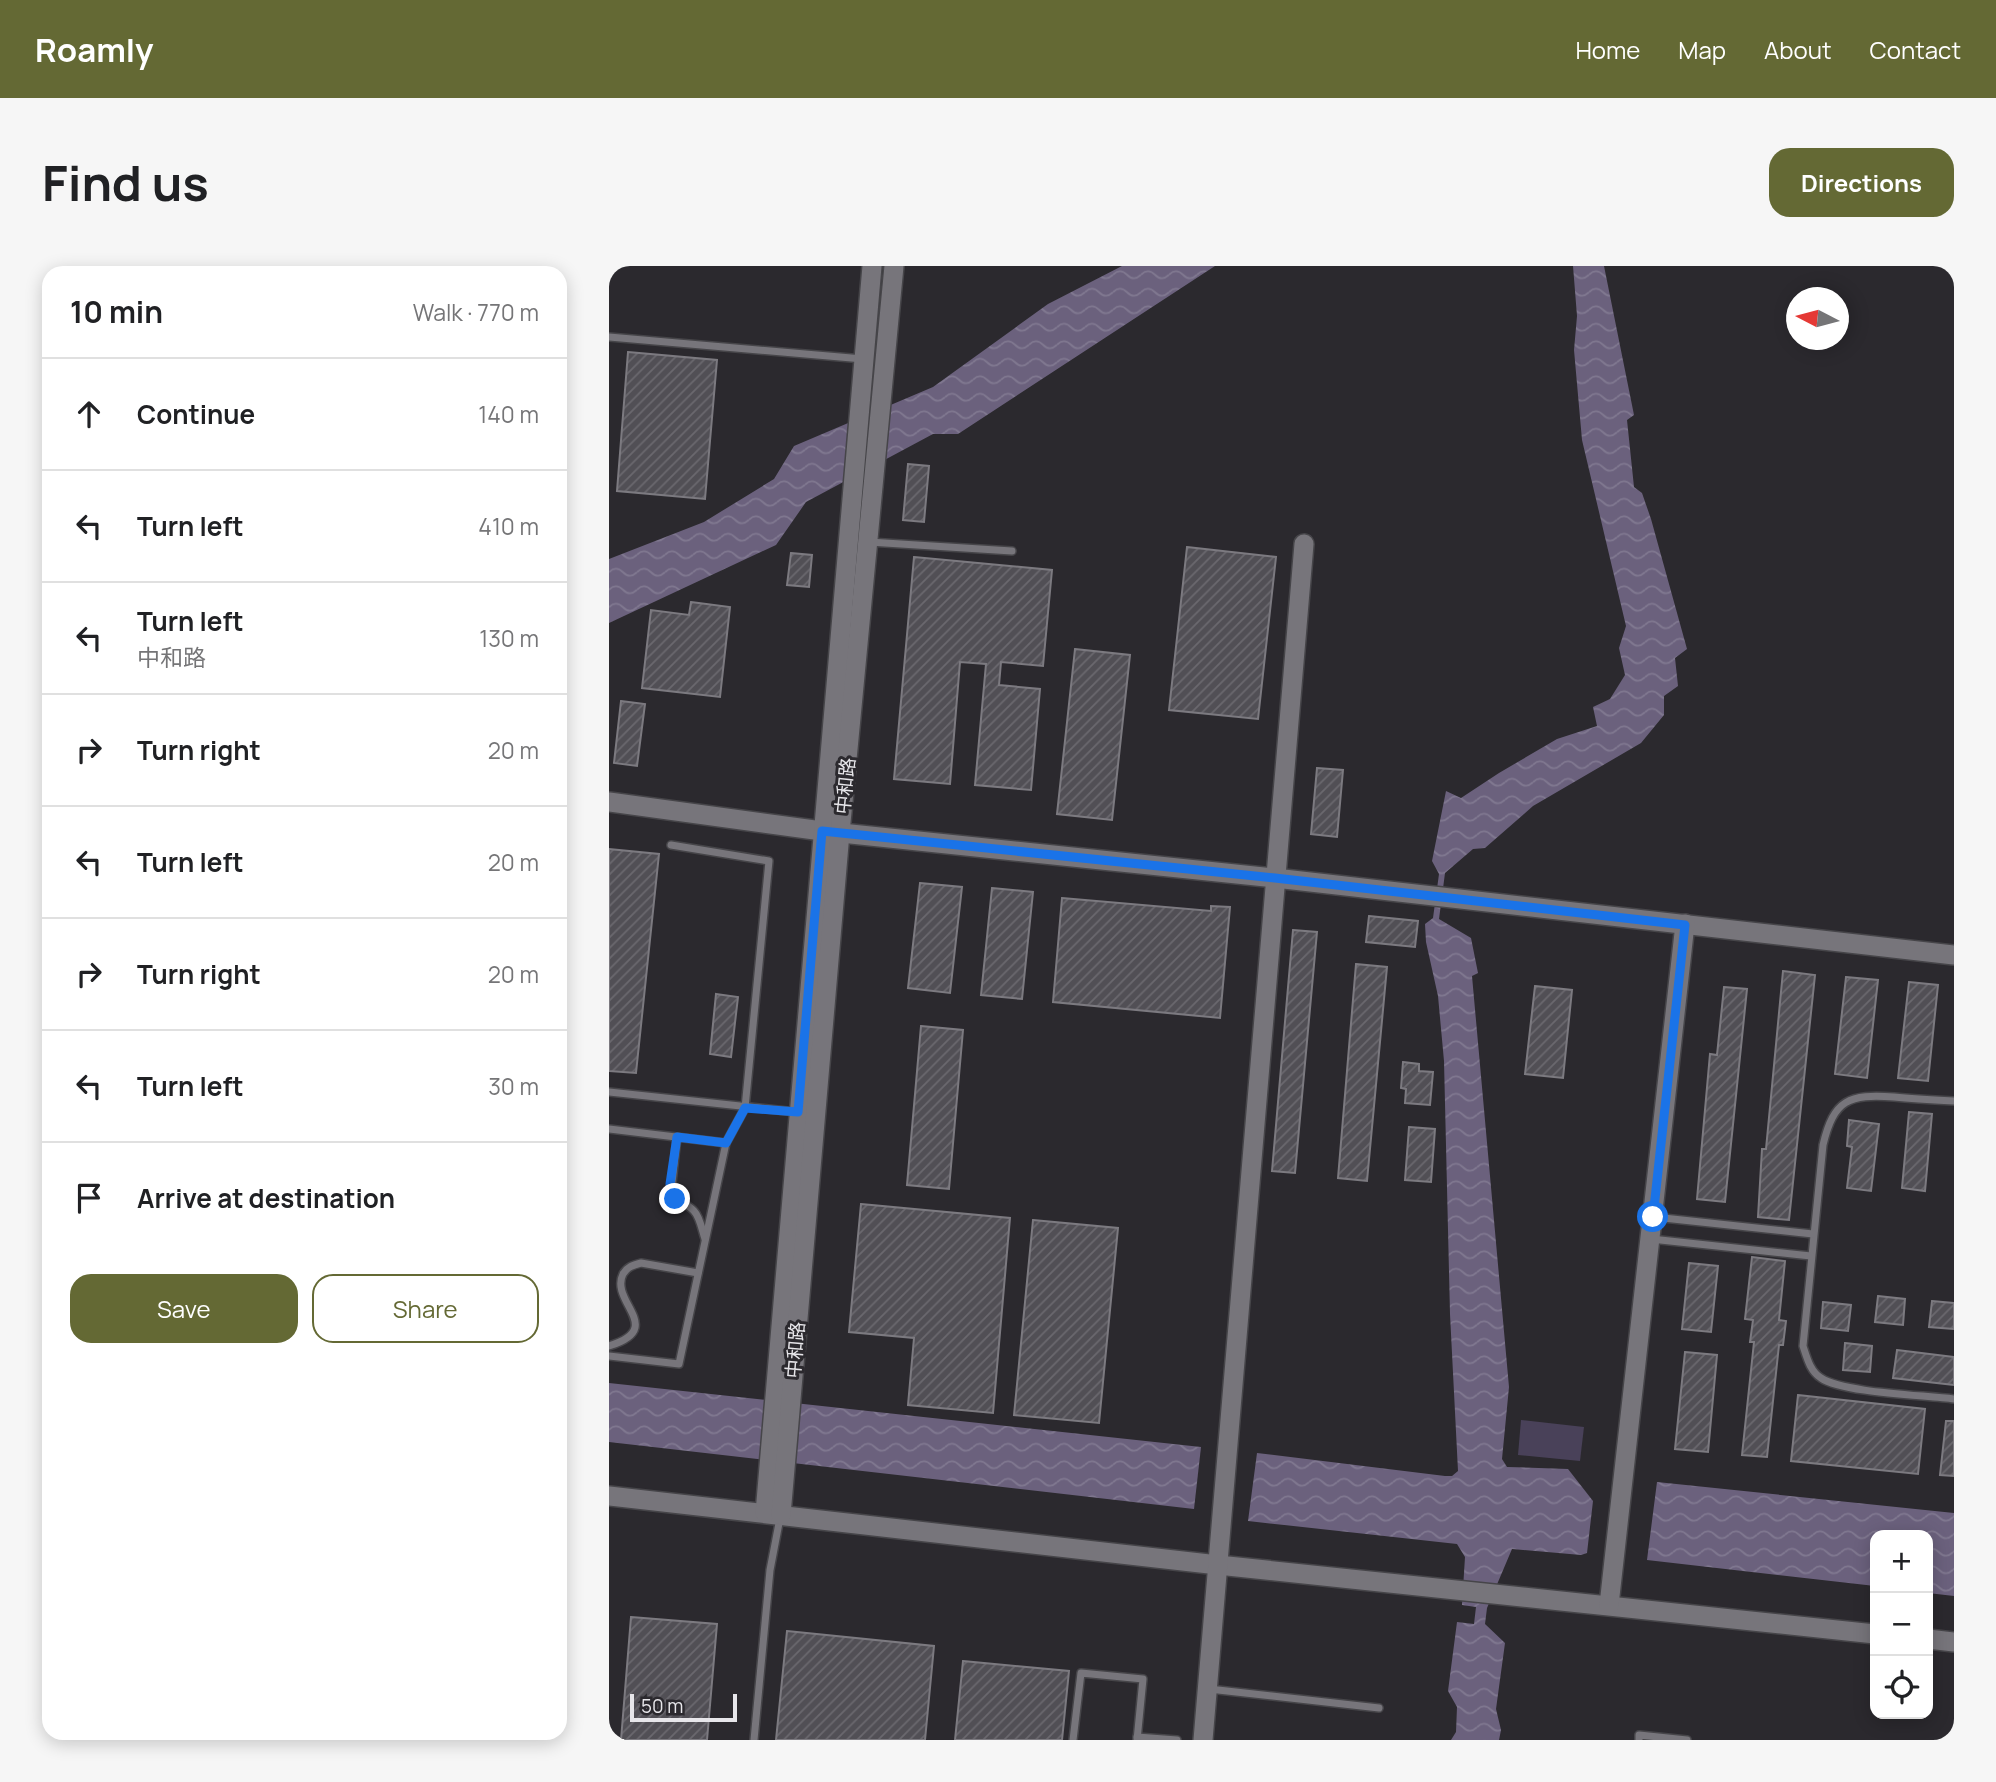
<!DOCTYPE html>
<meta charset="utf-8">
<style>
body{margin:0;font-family:Manrope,"Noto Sans SC",sans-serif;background:#f6f6f6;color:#202124}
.controls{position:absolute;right:21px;bottom:21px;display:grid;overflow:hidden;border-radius:14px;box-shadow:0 4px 18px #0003}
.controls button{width:63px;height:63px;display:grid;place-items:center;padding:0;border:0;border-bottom:2px solid #e0e0e0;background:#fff;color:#202124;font:35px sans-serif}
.compass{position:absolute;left:1177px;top:21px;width:63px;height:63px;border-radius:50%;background:#fff;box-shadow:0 4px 18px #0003;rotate:276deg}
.scale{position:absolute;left:21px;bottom:18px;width:107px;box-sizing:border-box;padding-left:7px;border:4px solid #e7e6ea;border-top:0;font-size:19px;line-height:24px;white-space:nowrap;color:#e7e6ea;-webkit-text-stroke:5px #2b292e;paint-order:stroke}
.stop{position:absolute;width:21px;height:21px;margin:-16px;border:5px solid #1a73e8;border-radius:50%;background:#fff}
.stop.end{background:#1a73e8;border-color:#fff;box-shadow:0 2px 7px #0008}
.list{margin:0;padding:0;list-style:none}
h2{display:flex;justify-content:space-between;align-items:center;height:91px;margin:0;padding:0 28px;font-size:30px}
h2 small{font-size:23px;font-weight:400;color:#757577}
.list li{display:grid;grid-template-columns:46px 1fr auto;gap:21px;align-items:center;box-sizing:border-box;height:112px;padding:0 28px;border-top:2px solid #e0e0e0}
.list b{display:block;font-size:26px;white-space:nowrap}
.list p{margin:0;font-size:23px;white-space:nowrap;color:#757577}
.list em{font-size:23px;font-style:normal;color:#757577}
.actions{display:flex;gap:14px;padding:21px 28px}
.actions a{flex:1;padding:16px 0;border:2px solid #646934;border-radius:21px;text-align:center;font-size:24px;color:#646934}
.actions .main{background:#646934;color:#fff}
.icon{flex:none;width:38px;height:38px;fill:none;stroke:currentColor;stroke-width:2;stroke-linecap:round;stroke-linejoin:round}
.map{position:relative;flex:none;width:1345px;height:1474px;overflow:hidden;border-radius:21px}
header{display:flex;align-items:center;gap:42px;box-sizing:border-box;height:98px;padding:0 35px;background:#646934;color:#fff}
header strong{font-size:33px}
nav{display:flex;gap:38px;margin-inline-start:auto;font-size:24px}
.intro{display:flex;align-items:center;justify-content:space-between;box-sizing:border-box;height:168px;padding:0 42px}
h1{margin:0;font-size:49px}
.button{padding:18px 32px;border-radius:21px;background:#646934;color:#fff;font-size:24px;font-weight:700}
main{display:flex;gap:42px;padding:0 42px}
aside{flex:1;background:#fff;border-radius:21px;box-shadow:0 4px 18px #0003}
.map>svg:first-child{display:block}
.pitch{fill:#494159}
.water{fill:url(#water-waves)}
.building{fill:url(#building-hatch);stroke:#7c7a80;stroke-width:2}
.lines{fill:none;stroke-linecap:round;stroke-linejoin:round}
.lane-casing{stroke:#464549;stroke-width:10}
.secondary-casing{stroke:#464549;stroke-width:22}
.lane{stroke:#77757b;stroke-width:7}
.secondary{stroke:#77757b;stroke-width:19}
.route{stroke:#1a73e8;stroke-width:9}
.labels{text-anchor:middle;stroke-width:6;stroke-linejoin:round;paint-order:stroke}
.street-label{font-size:19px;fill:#e7e6ea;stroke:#2b292e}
</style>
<header>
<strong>Roamly</strong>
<nav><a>Home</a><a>Map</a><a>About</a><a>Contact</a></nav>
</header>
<div class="intro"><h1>Find us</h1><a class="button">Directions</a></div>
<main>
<aside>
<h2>10 min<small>Walk · 770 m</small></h2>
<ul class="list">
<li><svg class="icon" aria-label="ahead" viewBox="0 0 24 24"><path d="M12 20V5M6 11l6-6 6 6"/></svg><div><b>Continue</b></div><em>140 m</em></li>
<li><svg class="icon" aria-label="left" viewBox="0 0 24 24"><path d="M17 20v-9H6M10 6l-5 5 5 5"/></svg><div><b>Turn left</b></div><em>410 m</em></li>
<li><svg class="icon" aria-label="left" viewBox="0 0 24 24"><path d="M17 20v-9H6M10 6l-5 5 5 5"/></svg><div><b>Turn left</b><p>中和路</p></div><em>130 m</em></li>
<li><svg class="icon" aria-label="right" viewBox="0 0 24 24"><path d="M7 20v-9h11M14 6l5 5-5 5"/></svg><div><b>Turn right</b></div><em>20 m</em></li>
<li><svg class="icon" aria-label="left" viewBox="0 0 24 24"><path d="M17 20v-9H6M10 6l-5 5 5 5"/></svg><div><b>Turn left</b></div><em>20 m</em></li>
<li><svg class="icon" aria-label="right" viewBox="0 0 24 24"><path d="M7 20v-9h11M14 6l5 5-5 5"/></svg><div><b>Turn right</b></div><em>20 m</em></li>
<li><svg class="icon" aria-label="left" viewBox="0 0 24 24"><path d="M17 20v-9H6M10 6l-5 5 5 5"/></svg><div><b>Turn left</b></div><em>30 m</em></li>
<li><svg class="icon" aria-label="arrive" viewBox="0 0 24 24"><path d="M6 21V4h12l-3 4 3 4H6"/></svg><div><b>Arrive at destination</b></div></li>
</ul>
<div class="actions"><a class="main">Save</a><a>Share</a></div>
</aside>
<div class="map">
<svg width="1345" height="1474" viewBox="0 0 1345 1474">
<defs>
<pattern id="water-waves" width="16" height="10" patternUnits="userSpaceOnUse" patternTransform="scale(1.75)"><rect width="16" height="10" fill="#6b617d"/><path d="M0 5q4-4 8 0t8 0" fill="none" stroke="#807890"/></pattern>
<pattern id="building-hatch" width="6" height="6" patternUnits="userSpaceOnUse" patternTransform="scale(1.75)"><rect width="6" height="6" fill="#514f55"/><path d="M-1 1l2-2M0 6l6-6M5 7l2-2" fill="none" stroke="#6a686e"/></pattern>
</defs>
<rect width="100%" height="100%" fill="#2b292e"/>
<path class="pitch" d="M912 1154 975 1161 971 1195 909 1189Z"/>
<g class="water">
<path d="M513 0H606L349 168H324L197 236 167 279 0 357V293L95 256 165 213 185 180 324 121 439 38Z"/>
<path d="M964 0H995L1025 149 1018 154 1025 221 1033 227 1042 253 1078 383 1066 392 1069 420 1055 430V449L1032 477 924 540 876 582 864 583 836 607 830 653 862 672 869 707 863 710 900 1121 893 1193 898 1201 959 1203 984 1235 978 1287 972 1289 903 1283 878 1342 876 1358 896 1377 887 1443 892 1464 890 1474H842L847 1466 848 1441 839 1425 848 1356 865 1358 867 1341 853 1339 856 1291 848 1278 639 1255 648 1187 836 1210H843L849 1205 841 1048 835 795 829 730 817 676 816 658 824 652 830 608 823 595 837 525 852 532 890 507 948 473 988 460 984 441 1001 433 1016 409 1010 382 1017 360 973 174 965 84 968 50Z"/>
<path d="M0 1117 592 1181 585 1243 0 1176Z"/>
<path d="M1048 1216 1345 1247V1330L1319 1327V1269H1266V1320L1038 1294Z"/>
</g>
<g class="building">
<path d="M19 86 108 94 96 233 8 225Z"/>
<path d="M299 198 320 200 315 256 294 254Z"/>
<path d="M578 281 667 291 649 453 560 444Z"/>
<path d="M182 287 203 289 200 321 178 319Z"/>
<path d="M305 291 443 304 434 400 392 396 390 419 431 423 422 524 366 519 377 398 351 396 341 518 285 513Z"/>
<path d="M82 336 121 341 111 431 33 422 42 344 80 349Z"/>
<path d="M466 383 521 389 503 554 448 548Z"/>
<path d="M12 435 36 438 28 500 5 497Z"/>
<path d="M708 502 734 504 728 571 702 568Z"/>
<path d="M0 583 50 588 27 807 0 805Z"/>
<path d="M311 617 353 621 341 727 299 722Z"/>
<path d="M383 622 424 626 413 733 372 729Z"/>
<path d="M453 632 602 645V640L621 641 611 752 444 736Z"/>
<path d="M760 650 809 655 806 681 757 676Z"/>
<path d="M684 664 708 666 686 907 663 905Z"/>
<path d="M747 698 778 701 758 915 729 912Z"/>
<path d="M1174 705 1206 709 1180 954 1149 951 1153 883H1157Z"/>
<path d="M1237 711 1269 714 1258 812 1226 808Z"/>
<path d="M1300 716 1329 719 1319 815 1289 812Z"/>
<path d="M926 720 963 724 954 812 916 808Z"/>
<path d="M1115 721 1138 723 1116 936 1088 933 1101 788 1108 789Z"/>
<path d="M107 728 129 731 122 791 101 788Z"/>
<path d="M312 760 354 764 340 923 298 919Z"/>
<path d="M794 796 810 798V805L824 806 821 839 796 837 797 823 792 822Z"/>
<path d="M1300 846 1323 848 1316 925 1293 922Z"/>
<path d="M1240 854 1270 858 1262 925 1238 922 1243 881 1238 880Z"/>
<path d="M800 861 826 863 822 916 796 914Z"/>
<path d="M252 938 401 952 384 1147 299 1139 305 1072 240 1066Z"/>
<path d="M424 954 509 962 490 1157 405 1149Z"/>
<path d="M1143 991 1176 995 1170 1054 1177 1055 1174 1079H1170L1158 1191 1133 1189 1145 1076H1141L1144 1054 1136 1053Z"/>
<path d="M1080 997 1109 1000 1102 1066 1073 1063Z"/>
<path d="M1269 1030 1296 1033 1294 1059 1266 1056Z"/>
<path d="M1323 1035 1345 1037V1063L1320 1061Z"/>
<path d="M1214 1036 1242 1039 1239 1065 1212 1062Z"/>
<path d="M1236 1077 1263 1080 1261 1106 1234 1104Z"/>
<path d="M1288 1084 1345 1091V1119L1284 1112Z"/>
<path d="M1076 1086 1108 1089 1099 1186 1066 1183Z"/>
<path d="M1189 1129 1316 1143 1309 1208 1182 1195Z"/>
<path d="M1337 1155H1345V1210L1331 1209Z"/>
<path d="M22 1351 108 1358 98 1474H12Z"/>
<path d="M178 1365 325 1380 316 1474H167Z"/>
<path d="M354 1395 460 1405 453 1474H346Z"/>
</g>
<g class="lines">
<g class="lane-casing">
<g id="lane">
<path d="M0 71 254 93"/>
<path d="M260 276 403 285"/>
<path d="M0 826 187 846"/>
<path d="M1345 835C1325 834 1305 833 1285 831 1240 828 1225 833 1214 879L1194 1080C1198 1092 1201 1105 1212 1112 1234 1127 1315 1129 1345 1133"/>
<path d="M0 863 117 877"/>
<path d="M68 871 62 926C68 936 78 937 85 945 91 951 93 964 96 973"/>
<path d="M1045 951 1204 968"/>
<path d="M1042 973 1202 990"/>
<path d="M0 1080C58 1062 0 1036 14 1008 18 1001 24 999 32 997L89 1007"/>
<path d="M0 1090 70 1098 117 877 136 842 160 595 62 579"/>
<path d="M600 1423 770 1442"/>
<path d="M528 1471 568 1474"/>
<path d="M145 1474 161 1304 171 1252"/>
<path d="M464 1474 472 1407 534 1413 528 1474"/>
<path d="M1030 1474V1469L1078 1474"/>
</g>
</g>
<g class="secondary-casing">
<g id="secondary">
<path d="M0 536 213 565 666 612 1345 689"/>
<path d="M0 1230 609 1299 1266 1368"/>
<path d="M156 1247 263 0"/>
<path d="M172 1249 231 567 285 0"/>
<path d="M1000 1339 1076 658"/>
<path d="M1319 1373 1345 1376"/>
<path d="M594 1474 695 278"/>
</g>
</g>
<use href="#lane" class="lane"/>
<use href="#secondary" class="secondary"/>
</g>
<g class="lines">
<path class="route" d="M66 933 62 926 61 918 68 871 117 877 136 842 189 846 213 565 666 612 1076 659 1044 951"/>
</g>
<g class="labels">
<g class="street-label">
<text transform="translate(236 520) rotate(-84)" y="7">中和路</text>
<text transform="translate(186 1084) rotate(-85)" y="7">中和路</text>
</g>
</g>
</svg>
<div class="controls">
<button>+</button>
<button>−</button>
<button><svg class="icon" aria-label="locate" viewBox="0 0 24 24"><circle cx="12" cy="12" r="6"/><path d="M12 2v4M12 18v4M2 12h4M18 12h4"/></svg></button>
</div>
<svg class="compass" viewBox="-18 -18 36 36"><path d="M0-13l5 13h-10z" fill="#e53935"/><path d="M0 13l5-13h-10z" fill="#757577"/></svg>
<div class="scale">50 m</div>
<div class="stop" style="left:1044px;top:951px"></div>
<div class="stop end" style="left:66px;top:933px"></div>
</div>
</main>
